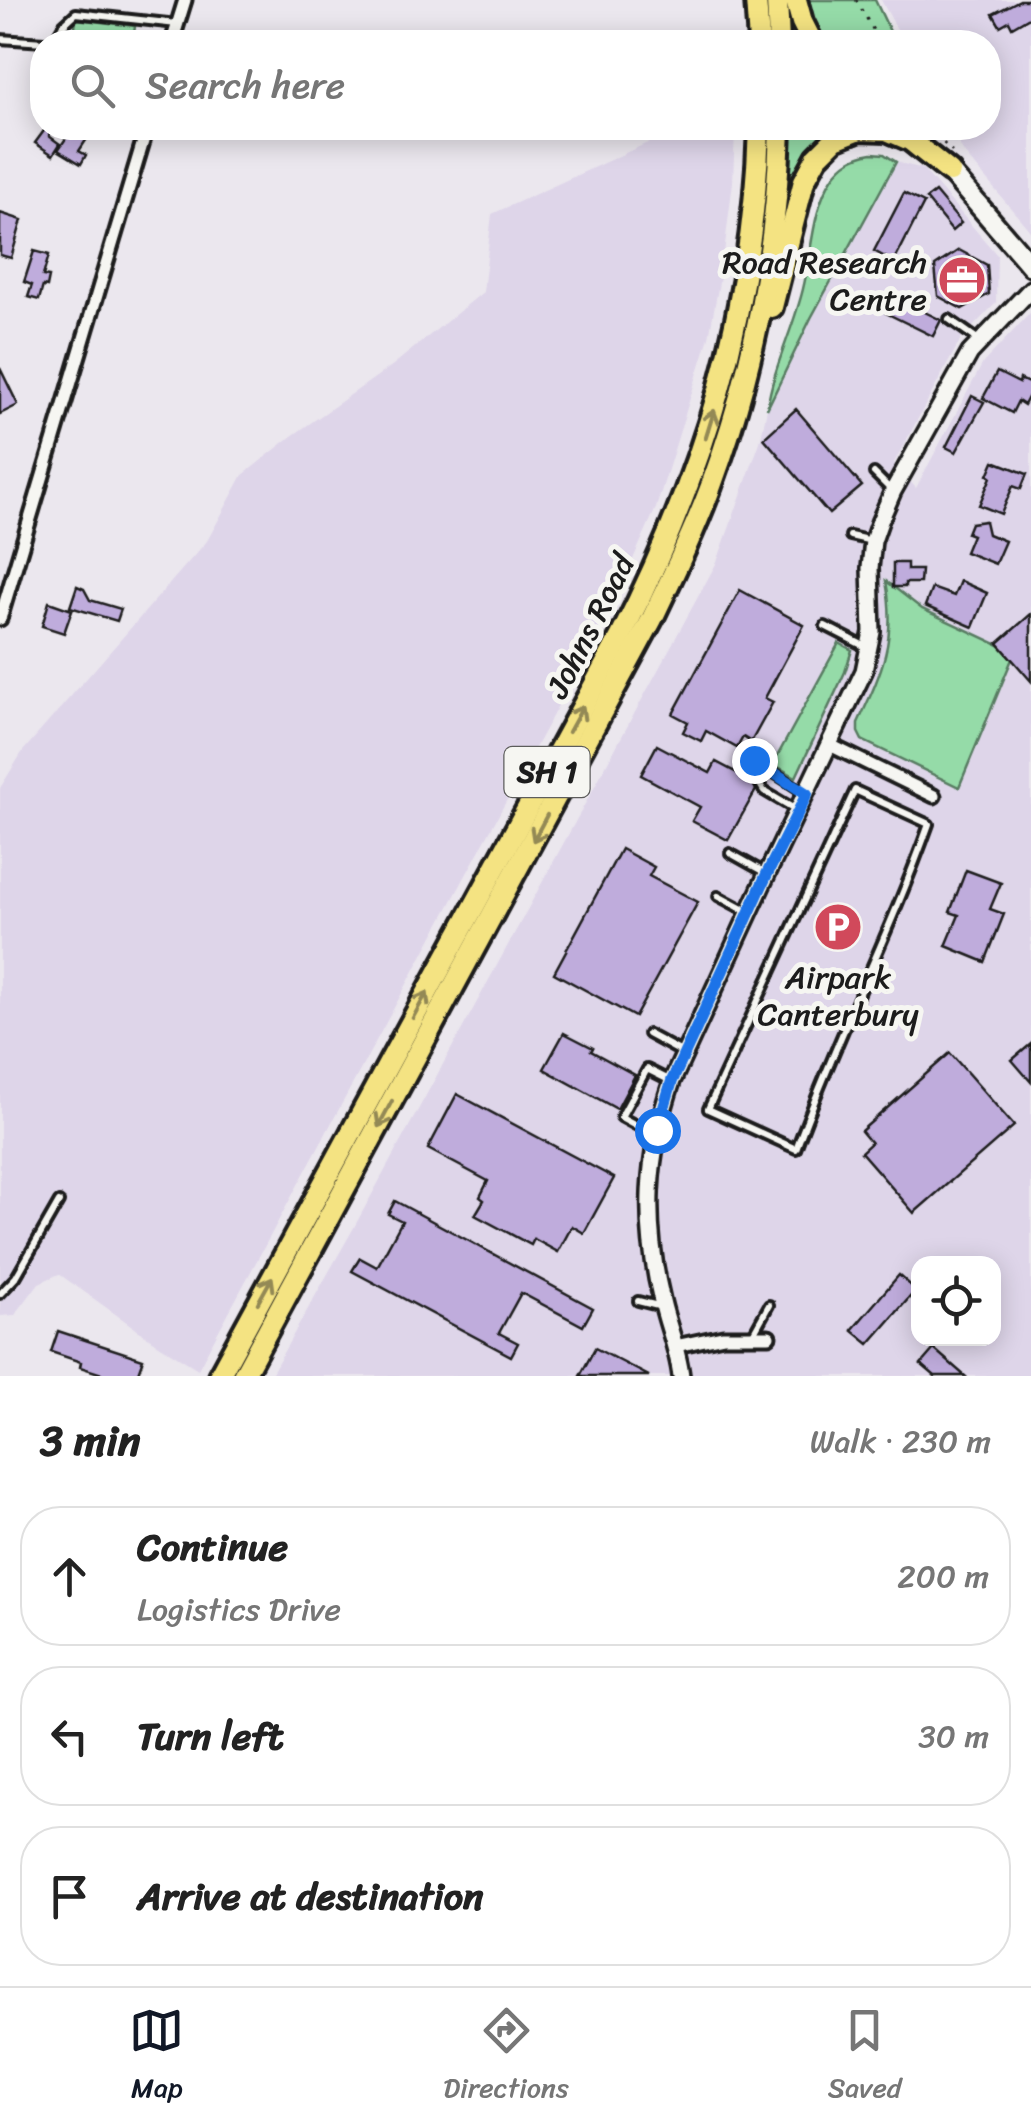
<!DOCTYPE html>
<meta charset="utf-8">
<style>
body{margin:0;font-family:Sriracha,sans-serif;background:#f2f2f2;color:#222}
.controls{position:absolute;right:30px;bottom:30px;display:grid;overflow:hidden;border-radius:20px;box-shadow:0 5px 25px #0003}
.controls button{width:90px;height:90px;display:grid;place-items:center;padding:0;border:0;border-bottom:2px solid #e0e0e0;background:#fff;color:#222;font:50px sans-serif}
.stop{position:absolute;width:30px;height:30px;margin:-22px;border:8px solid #1a73e8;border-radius:50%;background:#fff}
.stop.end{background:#1a73e8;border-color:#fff;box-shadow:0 2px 10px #0008}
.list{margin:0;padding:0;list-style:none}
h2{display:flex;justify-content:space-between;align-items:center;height:130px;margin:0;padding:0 40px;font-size:42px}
h2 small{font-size:32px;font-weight:400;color:#767676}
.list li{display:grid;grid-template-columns:65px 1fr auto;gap:30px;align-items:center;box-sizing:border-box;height:140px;margin:0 20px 20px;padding:0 20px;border:2px solid #e0e0e0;border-radius:40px}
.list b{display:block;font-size:38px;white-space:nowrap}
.list p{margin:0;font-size:32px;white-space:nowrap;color:#767676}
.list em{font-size:32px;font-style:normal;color:#767676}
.icon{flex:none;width:55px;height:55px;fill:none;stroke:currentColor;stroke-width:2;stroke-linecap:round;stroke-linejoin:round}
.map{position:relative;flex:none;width:1031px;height:1376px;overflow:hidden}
.search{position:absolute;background:#fff;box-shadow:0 5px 25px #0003;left:30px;right:30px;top:30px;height:110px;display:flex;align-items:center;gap:25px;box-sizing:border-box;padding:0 35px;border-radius:40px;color:#767676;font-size:38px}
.sheet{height:610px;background:#fff}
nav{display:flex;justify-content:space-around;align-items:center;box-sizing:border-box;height:140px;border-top:2px solid #e0e0e0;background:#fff;font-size:28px;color:#767676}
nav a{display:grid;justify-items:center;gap:5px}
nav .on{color:#111827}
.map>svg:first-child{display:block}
.built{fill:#ded5e9;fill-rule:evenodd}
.green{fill:#95dba8;stroke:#587c62;stroke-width:2.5}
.building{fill:#bfacdc;stroke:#1c1c1c;stroke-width:2.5}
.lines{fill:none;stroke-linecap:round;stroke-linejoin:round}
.service-casing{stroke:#1c1c1c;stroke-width:14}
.minor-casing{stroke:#1c1c1c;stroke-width:19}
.tertiary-casing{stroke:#1c1c1c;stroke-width:22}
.secondary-casing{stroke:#1c1c1c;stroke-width:25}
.trunk-casing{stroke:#1c1c1c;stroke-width:28}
.path{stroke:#1c1c1c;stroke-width:2.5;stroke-dasharray:2.5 8;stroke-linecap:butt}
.service{stroke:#f6f6f2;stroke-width:6}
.minor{stroke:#f6f6f2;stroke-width:11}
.tertiary{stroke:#f6f6f2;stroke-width:15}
.secondary{stroke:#f6f6f2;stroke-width:18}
.trunk{stroke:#f4e382;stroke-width:20}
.oneway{stroke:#938954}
.route{stroke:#1a73e8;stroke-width:12}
.labels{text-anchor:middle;stroke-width:10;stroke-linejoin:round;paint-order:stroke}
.shield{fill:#f6f6f2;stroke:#5d5d5c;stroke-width:2.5}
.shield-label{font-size:30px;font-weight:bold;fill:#1c1c1c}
.poi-label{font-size:32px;fill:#1c1c1c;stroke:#f6f6f2;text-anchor:end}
.street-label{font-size:32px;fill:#1c1c1c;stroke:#f6f6f2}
</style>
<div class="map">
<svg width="1031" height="1376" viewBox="0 0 1031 1376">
<rect width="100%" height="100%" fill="#ebe7ee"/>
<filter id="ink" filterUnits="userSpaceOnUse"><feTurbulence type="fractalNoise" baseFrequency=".01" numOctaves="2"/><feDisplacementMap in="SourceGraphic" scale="20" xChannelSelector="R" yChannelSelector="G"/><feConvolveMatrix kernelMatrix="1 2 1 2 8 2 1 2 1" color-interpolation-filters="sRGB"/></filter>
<g filter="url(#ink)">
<g class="built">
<path d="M881 0H1031V232L964 153 950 128H988V42H904Z"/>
<path d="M680 128H735L733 182 723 261 709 337 656 508 612 606 198 1369 159 1345 59 1274 39 1283 15 1315 0 1316V788L23 751 207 541 243 475 292 436 393 365 483 292 492 214Z"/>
<path d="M896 162 923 169 997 255 996 303 961 339 894 463 916 488 983 363 1031 312V1376H270L352 1231 717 562 760 442 767 409 811 318ZM918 1264H994V1338H918Z"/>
</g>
<g class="green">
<path d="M806 0H875L895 42H823Z"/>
<path d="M76 19 135 26 133 42H73Z"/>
<path d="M768 128H772C768 191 764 256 751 318 729 416 696 503 657 594L234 1376H229L692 502Z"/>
<path d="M792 128H841L788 209Z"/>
<path d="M872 153 884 154 896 162 811 318 767 409C773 368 793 330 803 289 812 253 812 208 833 177 844 162 855 156 872 153Z"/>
<path d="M886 581 922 609 999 645 1012 659 959 787 862 740 858 732V723C882 671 897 640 886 581Z"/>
<path d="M839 643 852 650 845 672 796 777 773 764Z"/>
</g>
<g class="building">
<path d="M1020 0H1031V16L1012 27 1009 21 1000 26 993 14Z"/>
<path d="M46 128H50L49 136 60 144 53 155 35 143Z"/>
<path d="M73 128H94L79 151 86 155 81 164 58 150Z"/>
<path d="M935 192 961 223 952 231 926 199Z"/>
<path d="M904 193 924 203 894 262 874 251Z"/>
<path d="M0 213 22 220 11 258 0 255Z"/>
<path d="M959 250 987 265 989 294 962 309 938 296 935 266Z"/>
<path d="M34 251 49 255 43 276 49 277 47 287 43 286 39 300 28 297 32 285 24 282Z"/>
<path d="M894 297 941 320 933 336 886 313Z"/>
<path d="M0 368 18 405 0 414Z"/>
<path d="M997 372 1019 383 1020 379 1031 384V392L1024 405 1018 401 1012 413 983 398Z"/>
<path d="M972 396 984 402 956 452 946 447Z"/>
<path d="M796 409 862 486 829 514 764 438Z"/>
<path d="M994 461 1027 474 1021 489 1013 486 1001 514 979 505 991 477 988 475Z"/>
<path d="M985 521 988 534 1005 541 995 564 965 552 972 535 967 533 971 523Z"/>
<path d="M893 563H907V570H921L920 583H905V587H893Z"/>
<path d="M960 581 987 593 973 627 925 606 932 588 954 596Z"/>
<path d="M77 586 84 589 90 600 121 609 117 621 70 607Z"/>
<path d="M740 590 804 625 765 698 773 702 751 742 743 737 737 748 706 731 701 741 683 732 688 722 673 714Z"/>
<path d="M49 602 72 610 64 633 42 626Z"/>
<path d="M1031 614V681L998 643Z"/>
<path d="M657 745 710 773 716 762 752 781 756 790 728 840 692 821 700 807 641 775Z"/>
<path d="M621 849 654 867 649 876 698 902 635 1017 554 973Z"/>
<path d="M966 870 1001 883 990 909 1004 914 985 962 946 946 959 915 950 912Z"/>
<path d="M564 1033 593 1048 591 1051 635 1075 617 1109 544 1069Z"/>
<path d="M1031 1044V1082L1012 1060Z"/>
<path d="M950 1053 1014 1126 914 1213 861 1152 871 1143 861 1131Z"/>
<path d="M457 1094 614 1178 584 1233 572 1226 558 1252 534 1239 531 1245 475 1215 484 1200 480 1197 488 1181 428 1149Z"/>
<path d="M395 1201 593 1308 583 1326 521 1293 499 1333 518 1343 511 1356 352 1271 360 1258 377 1267 402 1221 388 1214Z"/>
<path d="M899 1275 916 1290 869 1344 852 1330Z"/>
<path d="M58 1331 143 1359 137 1376H108L80 1367 81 1362 51 1352Z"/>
<path d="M595 1348 649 1376H580Z"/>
<path d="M934 1349 965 1376H935L921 1364Z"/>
</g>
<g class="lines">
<g class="service-casing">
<g id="service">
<path d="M0 39 44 42"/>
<path d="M53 42 63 25 76 13 177 24"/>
<path d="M949 319 980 341"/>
<path d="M874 473 892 491"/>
<path d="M850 536 872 541"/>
<path d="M825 626 868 648"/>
<path d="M754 760 804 792"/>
<path d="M759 783 764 791 798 811"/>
<path d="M855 790 929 824C890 934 836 1039 796 1149L708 1109Z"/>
<path d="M730 853 764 872"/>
<path d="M718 896 748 912"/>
<path d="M648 1034 683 1053"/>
<path d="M656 1136 621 1117 647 1069 671 1081"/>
<path d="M0 1294 16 1277 59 1202"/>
<path d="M638 1301 662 1307"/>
<path d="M753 1334 769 1305"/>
</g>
</g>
<g class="minor-casing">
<g id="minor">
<path d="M172 42 185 0"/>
<path d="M0 619 147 128"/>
<path d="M830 745 934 796"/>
<path d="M676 1346 723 1336H769"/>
</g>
</g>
<g class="tertiary-casing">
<path id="tertiary" d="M681 1376C678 1350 668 1327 662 1301 643 1223 646 1157 672 1081L767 874 864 671 872 632 870 568 873 541 880 521 893 491 970 353 1031 289"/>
</g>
<g class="secondary-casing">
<path id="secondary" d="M950 172 1031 266"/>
</g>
<g class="trunk-casing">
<g id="trunk">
<path d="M756 0 759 42"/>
<path d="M777 0 779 42"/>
<path d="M796 0 802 22 812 42"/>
<path d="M772 307 804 181 817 157 835 139 860 129 887 130 910 140 950 172"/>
<path d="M219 1376 621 636C704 473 753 312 759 128"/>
<path d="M243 1376 652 619C673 575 694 532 711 486 753 372 777 249 780 128"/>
</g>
</g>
<g class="path">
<path d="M856 0 880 42"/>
<path d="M929 128 952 152"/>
</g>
<use href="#service" class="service"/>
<use href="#minor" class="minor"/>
<use href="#tertiary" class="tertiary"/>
<use href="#secondary" class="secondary"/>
<use href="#trunk" class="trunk"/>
</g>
<defs><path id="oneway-shaft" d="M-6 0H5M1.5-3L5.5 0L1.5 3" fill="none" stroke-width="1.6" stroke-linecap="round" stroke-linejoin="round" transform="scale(2.5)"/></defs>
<g class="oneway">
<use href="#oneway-shaft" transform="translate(710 424) rotate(-73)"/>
<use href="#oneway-shaft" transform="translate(576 719) rotate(-61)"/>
<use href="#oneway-shaft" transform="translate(540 828) rotate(118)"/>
<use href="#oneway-shaft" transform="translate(420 1005) rotate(-61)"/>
<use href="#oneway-shaft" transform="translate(385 1114) rotate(118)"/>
<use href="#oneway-shaft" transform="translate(265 1290) rotate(-61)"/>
</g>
</g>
<g class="lines" filter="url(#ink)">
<path class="route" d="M657 1130 672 1081 767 874 807 794 754 760"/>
</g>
<defs>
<g id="office-disc" transform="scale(2.5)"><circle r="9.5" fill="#d1495b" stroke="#f6f6f2"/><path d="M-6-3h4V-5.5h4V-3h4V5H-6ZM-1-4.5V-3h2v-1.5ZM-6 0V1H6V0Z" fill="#fff"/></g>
<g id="parking-disc" transform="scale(2.5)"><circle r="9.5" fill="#d1495b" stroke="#f6f6f2"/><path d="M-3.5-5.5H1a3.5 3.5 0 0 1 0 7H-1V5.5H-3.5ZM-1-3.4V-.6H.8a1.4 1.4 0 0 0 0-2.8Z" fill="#fff"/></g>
</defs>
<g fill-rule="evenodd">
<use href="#office-disc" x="962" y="280"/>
<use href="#parking-disc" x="838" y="927"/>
</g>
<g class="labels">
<rect class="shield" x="504.5" y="747" width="85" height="50" rx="8"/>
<g class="shield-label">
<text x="547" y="782">SH 1</text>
</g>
<g class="poi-label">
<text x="927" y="273">Road Research<tspan x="927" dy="37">Centre</tspan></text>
<text x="838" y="988" text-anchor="middle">Airpark<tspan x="838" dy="37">Canterbury</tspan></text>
</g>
<g class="street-label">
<text transform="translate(590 626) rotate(-63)" y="11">Johns Road</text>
</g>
</g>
</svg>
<div class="controls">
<button><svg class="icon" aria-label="locate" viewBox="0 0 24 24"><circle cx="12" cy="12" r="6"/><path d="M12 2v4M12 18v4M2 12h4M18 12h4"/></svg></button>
</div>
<div class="stop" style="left:657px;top:1130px"></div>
<div class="stop end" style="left:754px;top:760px"></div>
<div class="search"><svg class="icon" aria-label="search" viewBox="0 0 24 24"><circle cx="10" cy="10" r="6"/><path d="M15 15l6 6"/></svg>Search here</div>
</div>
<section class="sheet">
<h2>3 min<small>Walk · 230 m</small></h2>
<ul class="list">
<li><svg class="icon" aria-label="ahead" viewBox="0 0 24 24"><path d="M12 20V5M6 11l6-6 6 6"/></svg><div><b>Continue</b><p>Logistics Drive</p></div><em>200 m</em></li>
<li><svg class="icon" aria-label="left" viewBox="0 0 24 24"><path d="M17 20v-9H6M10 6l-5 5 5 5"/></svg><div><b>Turn left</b></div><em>30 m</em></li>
<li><svg class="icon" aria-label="arrive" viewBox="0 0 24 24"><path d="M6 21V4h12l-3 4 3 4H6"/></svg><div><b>Arrive at destination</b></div></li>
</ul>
</section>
<nav>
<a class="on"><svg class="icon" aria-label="map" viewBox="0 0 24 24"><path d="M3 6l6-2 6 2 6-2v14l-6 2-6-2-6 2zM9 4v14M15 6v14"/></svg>Map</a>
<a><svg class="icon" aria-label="directions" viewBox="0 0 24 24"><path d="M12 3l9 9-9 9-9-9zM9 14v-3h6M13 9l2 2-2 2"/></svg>Directions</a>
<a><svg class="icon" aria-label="saved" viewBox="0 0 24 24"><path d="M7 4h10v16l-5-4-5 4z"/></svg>Saved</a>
</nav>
